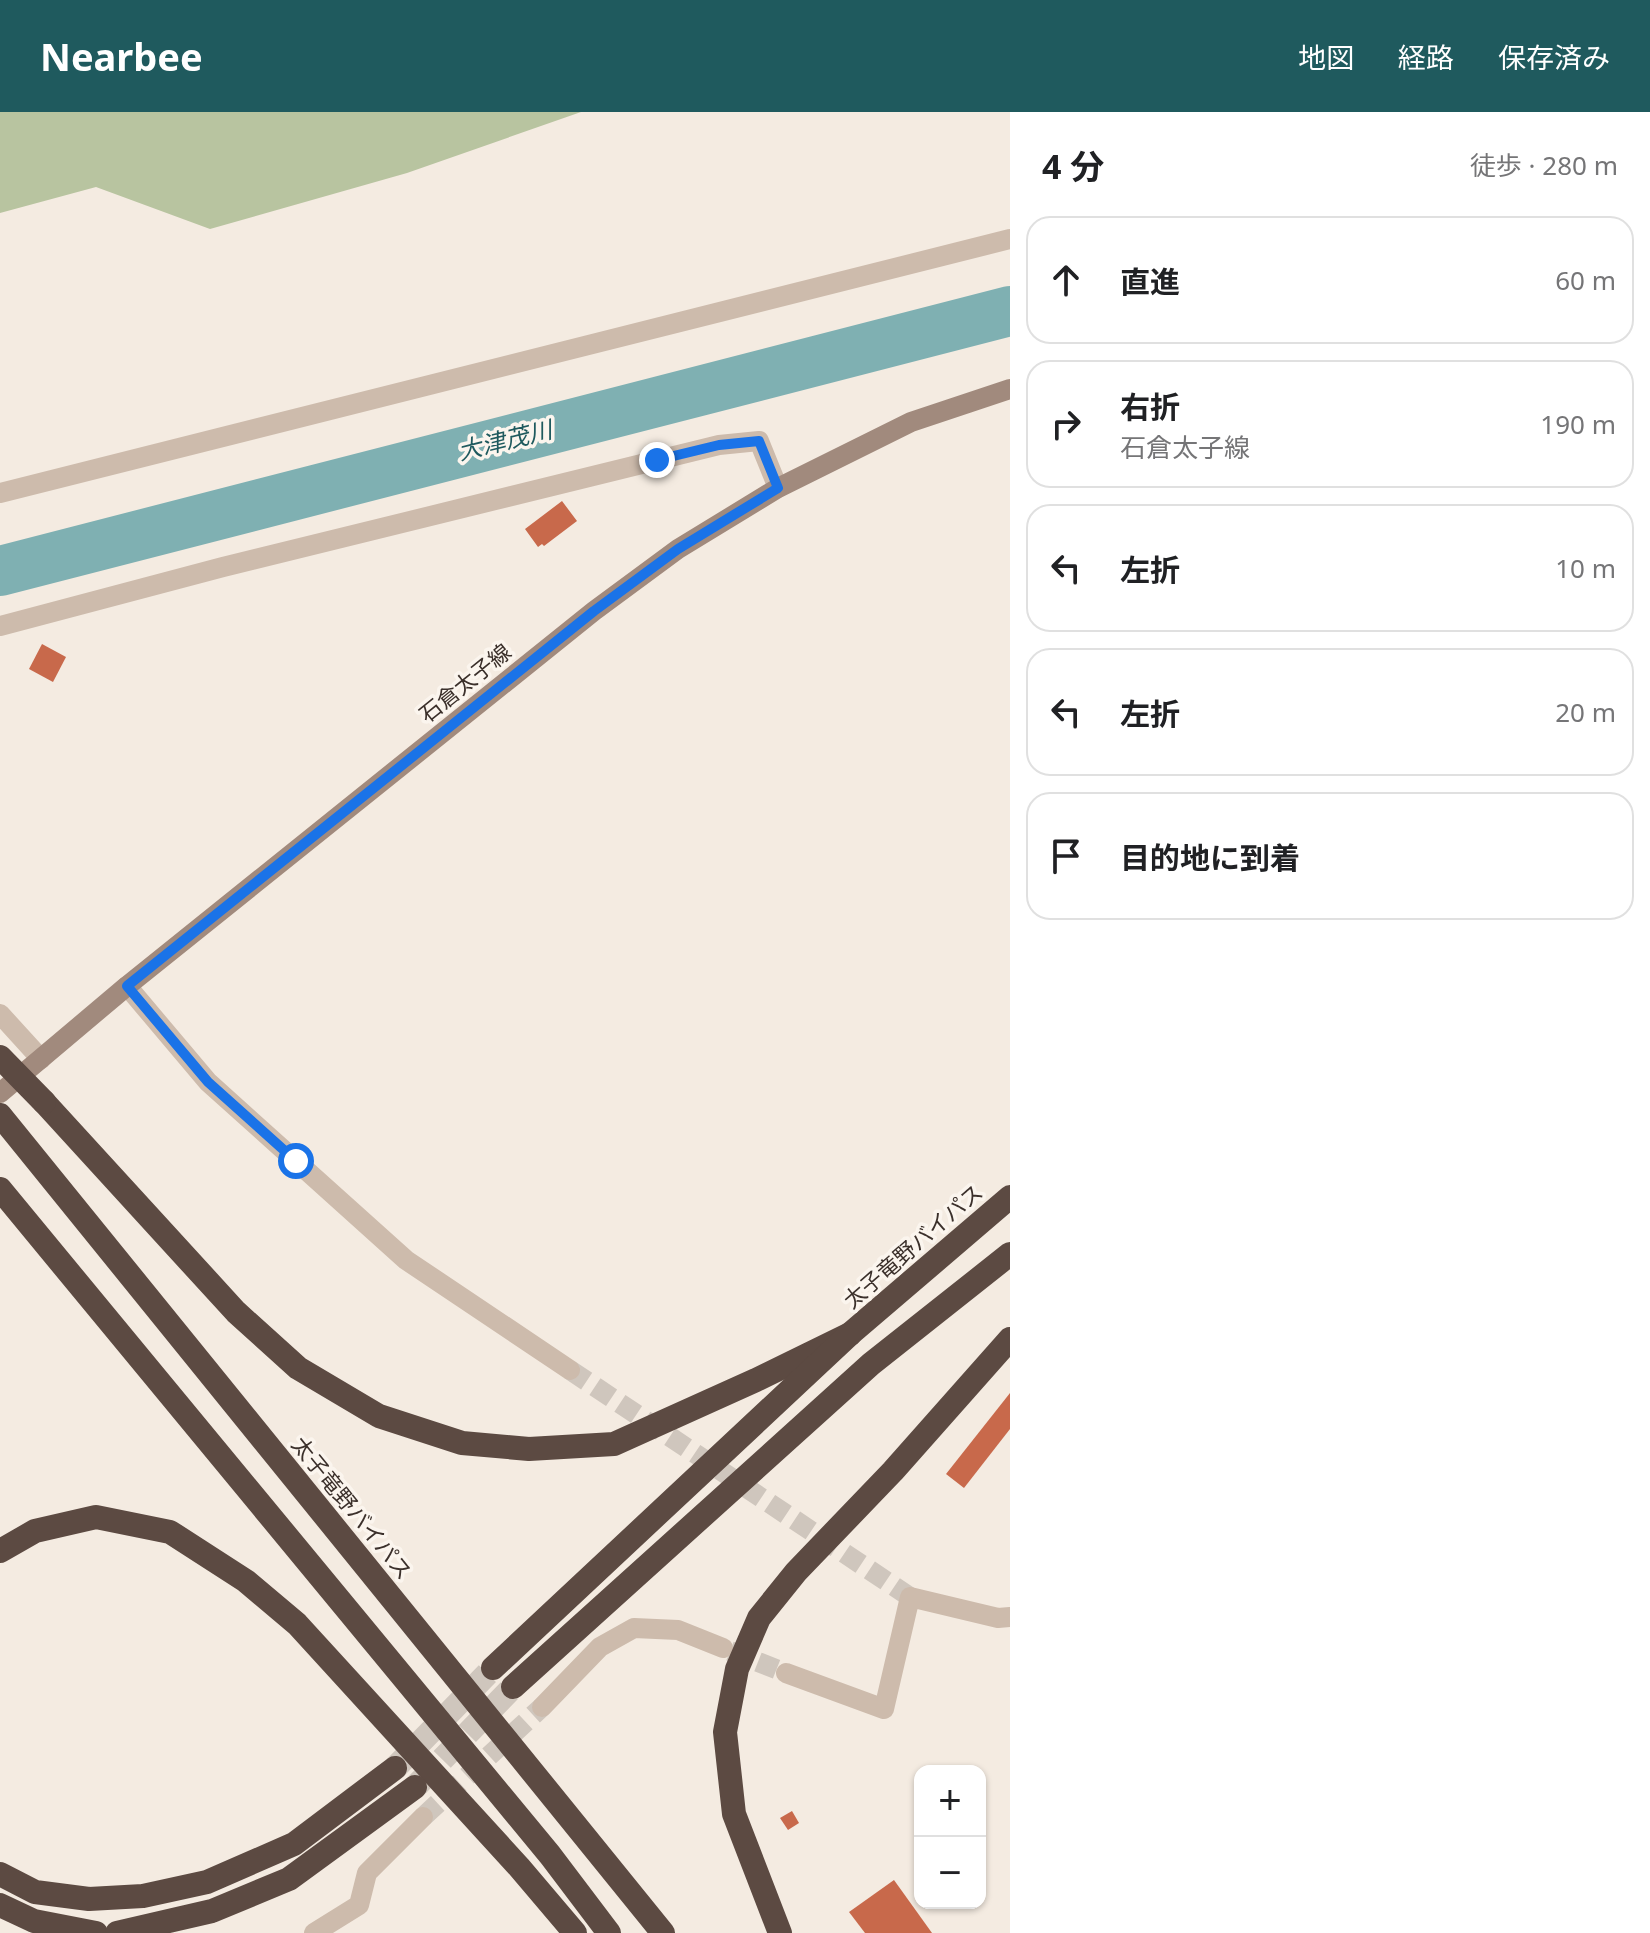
<!DOCTYPE html>
<html lang="ja">
<meta charset="utf-8">
<style>
body{margin:0;font-family:"Noto Sans","Noto Sans JP",sans-serif;background:#f2f2f2;color:#202124}
.controls{position:absolute;right:24px;bottom:24px;display:grid;overflow:hidden;border-radius:16px;box-shadow:0 2px 6px #0004}
.controls button{width:72px;height:72px;display:grid;place-items:center;padding:0;border:0;border-bottom:2px solid #e0e0e0;background:#fff;color:#202124;font:40px sans-serif}
.stop{position:absolute;width:24px;height:24px;margin:-18px;border:6px solid #1a73e8;border-radius:50%;background:#fff}
.stop.end{background:#1a73e8;border-color:#fff;box-shadow:0 2px 8px #0008}
.list{margin:0;padding:0;list-style:none}
h2{display:flex;justify-content:space-between;align-items:center;height:104px;margin:0;padding:0 32px;font-size:34px}
h2 small{font-size:26px;font-weight:400;color:#757577}
.list li{display:grid;grid-template-columns:52px 1fr auto;gap:24px;align-items:center;box-sizing:border-box;height:128px;margin:0 16px 16px;padding:0 16px;border:2px solid #e0e0e0;border-radius:24px}
.list b{display:block;font-size:30px;white-space:nowrap}
.list p{margin:0;font-size:26px;white-space:nowrap;color:#757577}
.list em{font-size:26px;font-style:normal;color:#757577}
.icon{flex:none;width:44px;height:44px;fill:none;stroke:currentColor;stroke-width:2;stroke-linecap:round;stroke-linejoin:round}
.map{position:relative;flex:none;width:1010px;height:1821px;overflow:hidden}
header{display:flex;align-items:center;gap:48px;box-sizing:border-box;height:112px;padding:0 40px;background:#1f5a5e;color:#fff}
header strong{font-size:38px}
nav{display:flex;gap:44px;margin-inline-start:auto;font-size:28px}
main{display:flex}
aside{flex:1;background:#fff}
.map>svg:first-child{display:block}
.green{fill:#b8c4a0}
.lines{fill:none;stroke-linecap:round;stroke-linejoin:round}
.river{stroke:#7fb0b2;stroke-width:50}
.building{fill:#c8694b}
.minor-tunnel{stroke:#cfc6bd;stroke-width:20;stroke-dasharray:20 10;stroke-linecap:butt}
.motorway-tunnel{stroke:#cfc6bd;stroke-width:24;stroke-dasharray:24 12;stroke-linecap:butt}
.minor{stroke:#cdbbac;stroke-width:20}
.secondary{stroke:#a18a7d;stroke-width:20}
.motorway{stroke:#5c4a42;stroke-width:24}
.motorway-bridge{stroke:#5c4a42;stroke-width:24}
.route{stroke:#1a73e8;stroke-width:10}
.labels{text-anchor:middle;stroke-width:7;stroke-linejoin:round;paint-order:stroke}
.street-label{font-size:22px;fill:#3b302b;stroke:#fbf5ee}
.water-label{font-size:24px;font-style:italic;fill:#1f5a5e;stroke:#fbf5ee}
</style>
<header>
<strong>Nearbee</strong>
<nav><a>地図</a><a>経路</a><a>保存済み</a></nav>
</header>
<main>
<div class="map">
<svg width="1010" height="1821" viewBox="0 0 1010 1821">
<rect width="100%" height="100%" fill="#f4ebe1"/>
<path class="green" d="M0 0H581L407 61 210 117 96 75 0 101Z"/>
<g class="lines">
<path class="river" d="M0 459 1010 199"/>
</g>
<g class="building">
<path d="M562 389 577 409 544 434 542 432 538 435 525 417Z"/>
<path d="M42 532 66 545 53 570 29 557Z"/>
<path d="M1010 1281V1317L964 1376 946 1362Z"/>
<path d="M792 1699 799 1711 788 1718 780 1706Z"/>
<path d="M894 1768 932 1821H865L849 1800Z"/>
</g>
<g class="lines">
<g class="minor-tunnel">
<path d="M570 1258 910 1485"/>
<path d="M730 1539 786 1561"/>
<path d="M423 1705 542 1595"/>
</g>
<g class="motorway-tunnel">
<path d="M395 1656 493 1556"/>
<path d="M417 1673 513 1575"/>
</g>
<g class="minor">
<path d="M0 381 1010 127"/>
<path d="M0 514 223 455 719 333 759 329 778 376"/>
<path d="M127 874 208 970 406 1148 570 1258"/>
<path d="M0 902 41 947"/>
<path d="M786 1561 884 1597 910 1485 998 1506 1010 1505"/>
<path d="M542 1595 600 1535 634 1516 678 1518 723 1536"/>
<path d="M314 1821 359 1793 367 1761 423 1705"/>
</g>
<path class="secondary" d="M0 981 127 874 594 499 678 437 778 376 911 310 1010 277"/>
<g class="motorway">
<path d="M44 990 236 1200 298 1256 379 1304 462 1331 529 1337 614 1332 756 1268 850 1222"/>
<path d="M0 1003 663 1821"/>
<path d="M0 1077 550 1743 609 1821"/>
<path d="M0 1439 35 1419 96 1405 170 1420 246 1469 297 1512 519 1755 575 1821"/>
<path d="M493 1556 850 1222 1010 1085"/>
<path d="M513 1575 871 1252 1010 1142"/>
<path d="M0 1762 35 1780 89 1787 143 1784 207 1770 294 1732 395 1656"/>
<path d="M0 1793 34 1809 96 1821"/>
<path d="M117 1821 212 1799 289 1767 415 1675"/>
<path d="M780 1821 734 1702 725 1620 737 1557 759 1506 796 1460 893 1359 1010 1227"/>
</g>
<path class="motorway-bridge" d="M0 945 44 990"/>
</g>
<g class="lines">
<path class="route" d="M296 1049 208 970 127 874 594 499 678 437 778 376 759 329 719 333 657 348"/>
</g>
<g class="labels">
<g class="street-label">
<text transform="translate(465 571) rotate(-39)" y="8">石倉太子線</text>
<text transform="translate(913 1134) rotate(-41)" y="8">太子竜野バイパス</text>
<text transform="translate(352 1396) rotate(51)" y="8">太子竜野バイパス</text>
</g>
<g class="water-label">
<text transform="translate(505 329) rotate(-14)" y="8">大津茂川</text>
</g>
</g>
</svg>
<div class="controls">
<button>+</button>
<button>−</button>
</div>
<div class="stop" style="left:296px;top:1049px"></div>
<div class="stop end" style="left:657px;top:348px"></div>
</div>
<aside>
<h2>4 分<small>徒歩 · 280 m</small></h2>
<ul class="list">
<li><svg class="icon" aria-label="ahead" viewBox="0 0 24 24"><path d="M12 20V5M6 11l6-6 6 6"/></svg><div><b>直進</b></div><em>60 m</em></li>
<li><svg class="icon" aria-label="right" viewBox="0 0 24 24"><path d="M7 20v-9h11M14 6l5 5-5 5"/></svg><div><b>右折</b><p>石倉太子線</p></div><em>190 m</em></li>
<li><svg class="icon" aria-label="left" viewBox="0 0 24 24"><path d="M17 20v-9H6M10 6l-5 5 5 5"/></svg><div><b>左折</b></div><em>10 m</em></li>
<li><svg class="icon" aria-label="left" viewBox="0 0 24 24"><path d="M17 20v-9H6M10 6l-5 5 5 5"/></svg><div><b>左折</b></div><em>20 m</em></li>
<li><svg class="icon" aria-label="arrive" viewBox="0 0 24 24"><path d="M6 21V4h12l-3 4 3 4H6"/></svg><div><b>目的地に到着</b></div></li>
</ul>
</aside>
</main>
